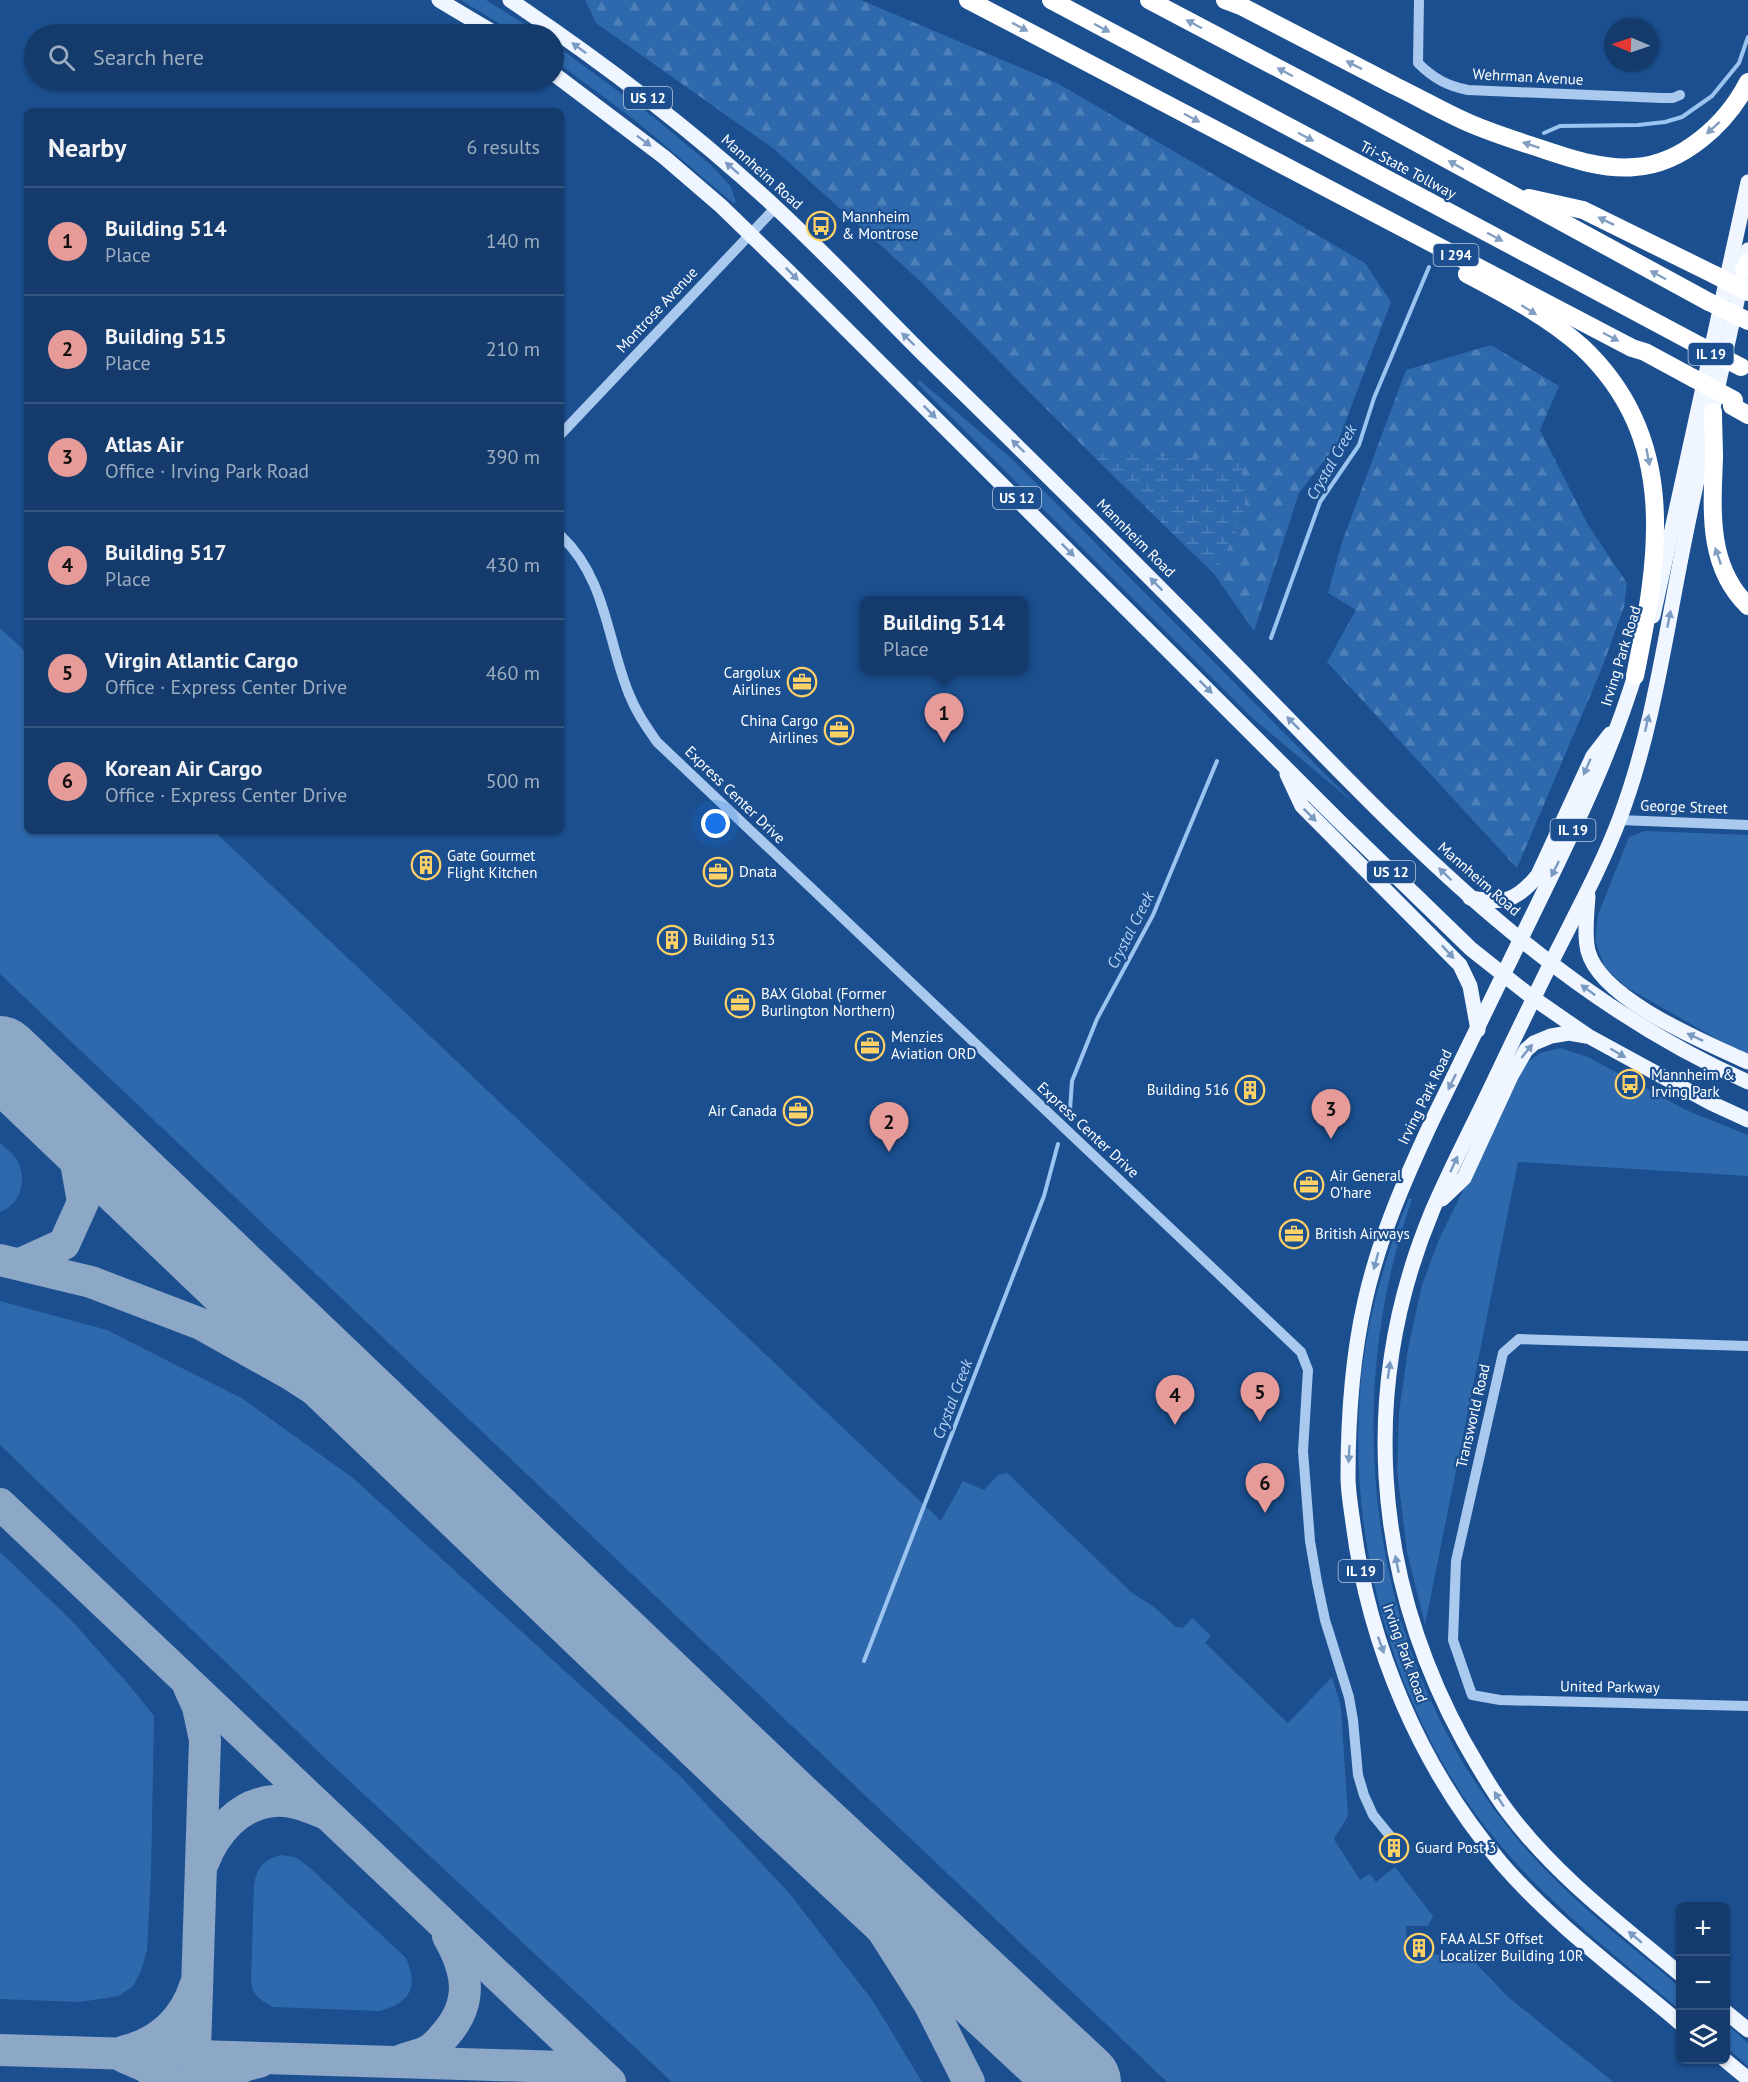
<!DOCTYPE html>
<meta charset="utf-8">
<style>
body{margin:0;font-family:"PT Sans",sans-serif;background:#214673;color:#f1f3f6}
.controls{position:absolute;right:18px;bottom:18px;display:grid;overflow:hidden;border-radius:9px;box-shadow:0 2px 4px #0004}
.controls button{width:54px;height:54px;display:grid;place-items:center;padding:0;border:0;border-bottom:2px solid #33557e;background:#143b6b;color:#f1f3f6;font:30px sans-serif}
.compass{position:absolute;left:1604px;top:18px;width:54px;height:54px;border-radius:50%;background:#143b6b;box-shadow:0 2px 4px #0004;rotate:272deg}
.you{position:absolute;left:716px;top:824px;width:21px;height:21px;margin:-15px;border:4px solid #fff;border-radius:50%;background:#1a73e8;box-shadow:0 0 0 9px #1a73e833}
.badge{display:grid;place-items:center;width:39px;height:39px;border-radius:50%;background:#e69b98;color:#111;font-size:20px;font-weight:700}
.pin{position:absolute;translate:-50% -50px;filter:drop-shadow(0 2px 3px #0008)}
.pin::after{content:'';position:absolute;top:32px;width:21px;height:18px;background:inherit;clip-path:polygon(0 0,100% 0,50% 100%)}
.popup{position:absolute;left:860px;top:596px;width:168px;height:78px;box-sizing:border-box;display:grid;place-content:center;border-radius:9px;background:#143b6b;filter:drop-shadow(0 2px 4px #0005);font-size:20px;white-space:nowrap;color:#9dadc1}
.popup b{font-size:22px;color:#f1f3f6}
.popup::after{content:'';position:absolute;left:50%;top:100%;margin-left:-12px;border:12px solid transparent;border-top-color:#143b6b}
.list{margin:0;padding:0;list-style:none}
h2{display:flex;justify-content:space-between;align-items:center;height:78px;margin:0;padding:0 24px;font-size:26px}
h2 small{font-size:20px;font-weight:400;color:#9dadc1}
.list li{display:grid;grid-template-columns:39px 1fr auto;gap:18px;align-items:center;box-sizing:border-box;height:108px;padding:0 24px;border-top:2px solid #33557e}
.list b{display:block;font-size:22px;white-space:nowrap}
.list p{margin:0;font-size:20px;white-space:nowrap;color:#9dadc1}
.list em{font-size:20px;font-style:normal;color:#9dadc1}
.icon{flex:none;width:33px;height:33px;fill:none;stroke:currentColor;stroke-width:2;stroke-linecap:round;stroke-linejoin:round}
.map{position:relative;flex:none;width:1748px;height:2082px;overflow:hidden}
.search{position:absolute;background:#143b6b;box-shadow:0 2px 4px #0004;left:24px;top:24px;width:540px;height:66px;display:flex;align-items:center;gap:15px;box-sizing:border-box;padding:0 21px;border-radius:33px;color:#9dadc1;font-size:22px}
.panel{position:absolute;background:#143b6b;box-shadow:0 2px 4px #0004;left:24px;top:108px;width:540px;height:726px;border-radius:9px}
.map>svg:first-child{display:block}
.green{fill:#2e69ad}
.forest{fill:url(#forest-firs)}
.wetland{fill:url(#wetland-marsh)}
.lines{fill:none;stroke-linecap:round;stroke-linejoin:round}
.stream{stroke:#9cc4f0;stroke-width:4}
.taxiway{stroke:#8da7c7;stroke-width:32}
.runway{stroke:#8da7c7;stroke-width:80}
.minor{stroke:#a9c9ee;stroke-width:10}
.major{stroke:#f0f6ff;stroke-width:15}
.highway{stroke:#fff;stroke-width:18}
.highway-bridge{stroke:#fff;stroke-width:18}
.oneway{fill:#829ec1}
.oneway2{fill:#7b9ac1}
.labels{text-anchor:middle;stroke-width:4.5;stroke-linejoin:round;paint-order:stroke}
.shield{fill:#1b4f8f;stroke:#bbcadd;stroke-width:1.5}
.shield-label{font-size:14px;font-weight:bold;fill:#fff}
.street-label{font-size:15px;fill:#fff;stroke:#1b4f8f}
.poi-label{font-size:15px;fill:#fff;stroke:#1b4f8f;text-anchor:start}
.water-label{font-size:16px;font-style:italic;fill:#b5d3f5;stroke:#1b4f8f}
</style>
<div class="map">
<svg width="1748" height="2082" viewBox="0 0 1748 2082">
<defs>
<pattern id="forest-firs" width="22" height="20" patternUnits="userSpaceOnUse" patternTransform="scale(1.5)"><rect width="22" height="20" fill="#2e69ad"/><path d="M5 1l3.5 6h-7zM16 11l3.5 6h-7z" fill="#4d80b9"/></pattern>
<pattern id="wetland-marsh" width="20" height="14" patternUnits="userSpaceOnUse" patternTransform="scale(1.5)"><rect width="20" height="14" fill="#2e69ad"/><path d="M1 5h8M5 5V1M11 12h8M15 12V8" fill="none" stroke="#4d80b9"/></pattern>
</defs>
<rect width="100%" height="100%" fill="#1b4f8f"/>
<g class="green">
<path d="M461 0H486L540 34H516Z"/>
<path d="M554 44 652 116 711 165 731 187 736 202 733 203 636 121 554 60Z"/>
<path d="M919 380 1011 458 1355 804 1250 716 917 383Z"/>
<path d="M0 628 27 653V831H214L941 1521 963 1481 984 1490 998 1475 1007 1473 1132 1593 1153 1606 1176 1627 1183 1628 1192 1618 1211 1636 1205 1643 1288 1723 1332 1677 1341 1707 1348 1816 1334 1839 1360 1880 1370 1874 1376 1882 1395 1867 1433 1916 1428 1926H1406L1407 1953 1470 1957 1507 1996 1613 2082H1167L0 974Z"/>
<path d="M1645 831 1748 835V1055L1731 1047 1626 987 1605 968 1595 940 1598 915 1629 837Z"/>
<path d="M1560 1048 1588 1057 1686 1110 1748 1135V1176L1518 1162 1425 1625 1407 1552 1397 1471 1399 1412 1408 1349 1422 1285 1440 1237 1497 1122 1519 1068 1540 1053Z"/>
<path d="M0 1143C5 1148 13 1153 17 1160 27 1179 22 1204 0 1212Z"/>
<path d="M1409 1198 1412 1199C1337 1413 1371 1666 1519 1841 1566 1897 1625 1941 1680 1987V2010C1618 1958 1553 1908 1501 1846 1386 1713 1335 1504 1368 1332 1377 1286 1391 1242 1409 1198Z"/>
<path d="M0 1301 107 1330 243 1399 353 1478 680 1776 789 1893 873 2001 922 2082H672L327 1760 0 1445Z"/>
<path d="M0 1552 71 1620 130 1686 154 1716 151 1874 147 1950 141 1971 133 1986 119 1996 80 2002 0 1999Z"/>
<path d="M281 1855 295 1857 308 1866 406 1958C419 1987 410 2003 380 2011L273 2007C261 2000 253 1997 251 1982L254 1884C259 1865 262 1861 281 1855Z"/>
<path d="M1726 2024 1748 2043V2066L1726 2047Z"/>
</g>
<g class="forest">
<path d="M585 0H861L1057 83 1365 263 1391 302 1337 444 1299 493 1254 631 1214 574 1246 513 1240 461 1088 451 920 281 774 149 596 23Z"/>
<path d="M1491 345 1559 386 1540 430 1588 525 1627 583 1624 607 1601 670 1517 868 1327 662 1356 610 1328 593 1342 542 1406 370Z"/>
</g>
<path class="wetland" d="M1088 451 1241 461 1246 513 1214 574Z"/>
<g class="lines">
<g class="stream">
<path d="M1544 133 1560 126 1638 125 1665 122 1682 117 1712 96 1739 63 1748 37"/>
<path d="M1271 638 1320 502 1359 445 1374 398 1429 267"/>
<path d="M1070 1110 1072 1081 1097 1019 1153 915 1217 761"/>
<path d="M864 1661 1044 1196 1058 1144"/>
</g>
<g class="taxiway">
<path d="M0 1260 91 1282 201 1324 292 1375 377 1430 450 1484"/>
<path d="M20 1264 64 1244 83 1202 74 1151 59 1124 31 1085"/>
<path d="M0 1504 610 2082"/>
<path d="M189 1687 198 1707 205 1740 194 2082"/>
<path d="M787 1808 859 1893 930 2005 969 2082"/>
<path d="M203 1863C215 1832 239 1804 274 1801 290 1799 309 1807 324 1813"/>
<path d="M0 2050 563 2067 586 2073 602 2080"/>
<path d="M125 2051C159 2043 185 2019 195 1986"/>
<path d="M124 2057 145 2066 166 2082"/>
<path d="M402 2060C410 2057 421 2055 428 2051 435 2047 441 2040 445 2035 474 2002 468 1971 448 1936"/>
<path d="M217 2082C230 2071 243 2065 259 2062"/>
</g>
<path class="runway" d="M0 1056 787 1808 1081 2082"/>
<g class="minor">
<path d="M1419 0 1418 63C1433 78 1447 86 1468 90L1662 98H1673L1680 95"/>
<path d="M561 434 776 207"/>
<path d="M561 536C606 578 607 640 629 694 636 712 646 726 657 742L1301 1352 1308 1370 1303 1451 1310 1541 1317 1582 1325 1620 1349 1697 1353 1720 1358 1775 1364 1795 1373 1815 1391 1837"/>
<path d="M1619 820 1748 825"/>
<path d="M1748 1346 1519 1339 1503 1353 1456 1561 1453 1640 1472 1695 1500 1700 1748 1706"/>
</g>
<g class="major">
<path d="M439 0 496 34"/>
<path d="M510 0C602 62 690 128 772 204 824 252 874 305 925 356 1028 456 1130 557 1231 660 1387 819 1539 990 1748 1082"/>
<path d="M554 74 664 157 721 206 787 270 1339 821 1471 949 1533 998 1588 1036 1711 1103 1748 1120"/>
<path d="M1653 616 1748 182"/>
<path d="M1638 665C1616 740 1584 809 1550 879 1511 960 1471 1040 1432 1121 1405 1179 1379 1238 1365 1301 1352 1358 1348 1419 1348 1477 1348 1492 1351 1508 1353 1523 1369 1647 1421 1769 1502 1864 1554 1924 1620 1972 1680 2023"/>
<path d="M1287 774 1302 806 1460 965 1470 986 1478 1030"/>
<path d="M1588 896C1587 913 1584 934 1588 951 1601 1000 1705 1042 1748 1062"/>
<path d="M1470 898C1503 904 1516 902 1538 875L1593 756 1610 734"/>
<path d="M1442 1199 1464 1178 1511 1076 1526 1050 1534 1043 1551 1036 1569 1033 1586 1036"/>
<path d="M1680 1974C1620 1924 1555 1875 1508 1812 1491 1790 1477 1764 1463 1740 1372 1573 1359 1385 1433 1209 1448 1174 1465 1141 1482 1106 1505 1058 1528 1009 1552 961 1576 913 1602 866 1621 815 1654 726 1666 630 1685 538 1704 442 1728 346 1748 250"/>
<path d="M1726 2012 1748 2030"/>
<path d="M1725 2060 1748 2079"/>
</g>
<g class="highway">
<path d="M968 0 1632 348 1645 352 1693 378"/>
<path d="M1051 0 1700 346"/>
<path d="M1149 0 1344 103 1709 302"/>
<path d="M1225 0 1241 6C1292 33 1344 59 1395 86 1420 98 1444 112 1469 123 1492 133 1517 141 1542 149 1572 159 1604 170 1635 167 1683 164 1727 123 1748 82"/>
<path d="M1529 198 1583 210 1715 275"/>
<path d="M1744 270 1748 262"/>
<path d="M1467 274C1505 294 1550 318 1582 347 1680 439 1659 558 1635 676"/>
<path d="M1732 406 1748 415"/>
<path d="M1713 412C1713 428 1714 443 1714 458 1712 511 1707 566 1748 606"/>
</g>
<g class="highway-bridge">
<path d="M1715 275 1748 292"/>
<path d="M1709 302 1748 321"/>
<path d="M1700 346 1741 367"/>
<path d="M1693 378 1734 400"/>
</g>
</g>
<defs><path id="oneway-solid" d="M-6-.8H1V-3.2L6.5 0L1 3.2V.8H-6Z" transform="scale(1.5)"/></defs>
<g class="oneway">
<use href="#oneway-solid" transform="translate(1194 24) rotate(-152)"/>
<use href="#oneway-solid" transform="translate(1020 27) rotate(28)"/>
<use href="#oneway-solid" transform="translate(1102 28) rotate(28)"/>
<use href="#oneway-solid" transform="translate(1354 65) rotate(-153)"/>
<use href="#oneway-solid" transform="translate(1285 72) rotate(-152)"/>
<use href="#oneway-solid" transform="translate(1192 118) rotate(28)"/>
<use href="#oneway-solid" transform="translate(1713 128) rotate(138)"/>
<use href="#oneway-solid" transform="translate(1306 137) rotate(28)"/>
<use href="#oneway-solid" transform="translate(1531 145) rotate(-162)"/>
<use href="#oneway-solid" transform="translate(1456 165) rotate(-151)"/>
<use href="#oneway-solid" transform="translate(1606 221) rotate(-154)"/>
<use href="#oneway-solid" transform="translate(1495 237) rotate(28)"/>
<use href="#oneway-solid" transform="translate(1658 275) rotate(-152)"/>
<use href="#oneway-solid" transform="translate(1529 310) rotate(32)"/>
<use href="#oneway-solid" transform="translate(1611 337) rotate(28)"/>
<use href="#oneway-solid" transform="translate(1648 457) rotate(79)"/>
<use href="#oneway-solid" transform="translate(1718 556) rotate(-109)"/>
</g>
<g class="oneway2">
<use href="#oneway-solid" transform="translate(579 48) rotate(-144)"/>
<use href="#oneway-solid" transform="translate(644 141) rotate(37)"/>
<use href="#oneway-solid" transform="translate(732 168) rotate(-139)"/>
<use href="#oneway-solid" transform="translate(792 274) rotate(45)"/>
<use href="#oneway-solid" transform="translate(908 339) rotate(-136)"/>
<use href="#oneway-solid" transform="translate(930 412) rotate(45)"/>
<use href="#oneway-solid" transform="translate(1018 446) rotate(-136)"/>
<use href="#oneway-solid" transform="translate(1068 550) rotate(45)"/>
<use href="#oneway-solid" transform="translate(1156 584) rotate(-135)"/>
<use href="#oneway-solid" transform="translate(1669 619) rotate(-79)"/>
<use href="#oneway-solid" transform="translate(1206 687) rotate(45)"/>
<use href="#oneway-solid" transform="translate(1293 723) rotate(-135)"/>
<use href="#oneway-solid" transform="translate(1647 723) rotate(-77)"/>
<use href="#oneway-solid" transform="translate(1587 767) rotate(114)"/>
<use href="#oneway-solid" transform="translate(1310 815) rotate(45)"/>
<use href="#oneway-solid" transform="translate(1555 869) rotate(116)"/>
<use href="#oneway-solid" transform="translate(1445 874) rotate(-136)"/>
<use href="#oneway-solid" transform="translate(1448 952) rotate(47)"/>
<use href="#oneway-solid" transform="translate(1588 990) rotate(-144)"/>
<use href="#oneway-solid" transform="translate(1695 1037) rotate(-155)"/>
<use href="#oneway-solid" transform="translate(1527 1051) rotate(-51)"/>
<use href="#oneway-solid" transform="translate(1618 1053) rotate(30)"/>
<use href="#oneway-solid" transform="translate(1452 1082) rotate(116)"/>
<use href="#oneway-solid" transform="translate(1454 1164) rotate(-65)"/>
<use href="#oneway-solid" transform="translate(1376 1261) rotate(105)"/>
<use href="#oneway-solid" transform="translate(1389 1370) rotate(-82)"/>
<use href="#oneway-solid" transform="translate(1349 1454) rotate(93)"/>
<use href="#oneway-solid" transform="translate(1397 1564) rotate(-101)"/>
<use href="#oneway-solid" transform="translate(1381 1645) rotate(70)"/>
<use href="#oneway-solid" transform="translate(1499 1799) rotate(-123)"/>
<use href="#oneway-solid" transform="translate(1635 1937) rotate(-140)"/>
</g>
<defs>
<g id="bus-ring" transform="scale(1.5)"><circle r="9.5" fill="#1b4f8f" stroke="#ffd166" stroke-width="1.5"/><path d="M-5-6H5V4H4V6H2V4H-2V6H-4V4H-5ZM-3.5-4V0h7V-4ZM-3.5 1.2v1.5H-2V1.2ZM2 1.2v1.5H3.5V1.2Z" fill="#ffd166"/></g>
<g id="office-ring" transform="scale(1.5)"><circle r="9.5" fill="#1b4f8f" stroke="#ffd166" stroke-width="1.5"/><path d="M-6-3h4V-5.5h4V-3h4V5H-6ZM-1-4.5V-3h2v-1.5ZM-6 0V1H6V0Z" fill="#ffd166"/></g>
<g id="building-ring" transform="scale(1.5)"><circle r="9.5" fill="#1b4f8f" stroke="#ffd166" stroke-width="1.5"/><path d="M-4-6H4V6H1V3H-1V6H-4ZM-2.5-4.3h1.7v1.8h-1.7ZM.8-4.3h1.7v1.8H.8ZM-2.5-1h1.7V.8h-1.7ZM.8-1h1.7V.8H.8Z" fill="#ffd166"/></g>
</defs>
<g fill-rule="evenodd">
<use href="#bus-ring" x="821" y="226"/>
<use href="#office-ring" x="802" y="682"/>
<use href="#office-ring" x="839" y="730"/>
<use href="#building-ring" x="426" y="865"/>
<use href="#office-ring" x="718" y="872"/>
<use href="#building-ring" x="672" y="940"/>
<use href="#office-ring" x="740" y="1003"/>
<use href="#office-ring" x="870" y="1046"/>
<use href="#bus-ring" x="1630" y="1084"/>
<use href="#building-ring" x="1250" y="1090"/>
<use href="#office-ring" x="798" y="1111"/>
<use href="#office-ring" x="1309" y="1185"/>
<use href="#office-ring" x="1294" y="1234"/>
<use href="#building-ring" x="1394" y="1848"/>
<use href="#building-ring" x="1419" y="1948"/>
</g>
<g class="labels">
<g class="shield">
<rect x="624" y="87" width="48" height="22" rx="4.5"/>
<rect x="1433.5" y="244" width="45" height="22" rx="4.5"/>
<rect x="1688.5" y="343" width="45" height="22" rx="4.5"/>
<rect x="993" y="487" width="48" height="22" rx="4.5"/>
<rect x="1550.5" y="819" width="45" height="22" rx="4.5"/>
<rect x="1367" y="861" width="48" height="22" rx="4.5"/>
<rect x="1338.5" y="1560" width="45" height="22" rx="4.5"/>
</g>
<g class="shield-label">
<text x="648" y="103">US 12</text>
<text x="1456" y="260">I 294</text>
<text x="1711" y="359">IL 19</text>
<text x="1017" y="503">US 12</text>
<text x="1573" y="835">IL 19</text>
<text x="1391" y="877">US 12</text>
<text x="1361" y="1576">IL 19</text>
</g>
<g class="street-label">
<text transform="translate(1528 77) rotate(3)" y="5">Wehrman Avenue</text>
<text transform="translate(1408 170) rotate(28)" y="5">Tri-State Tollway</text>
<text transform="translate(762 172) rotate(42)" y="5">Mannheim Road</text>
<text transform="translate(657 310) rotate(-47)" y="5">Montrose Avenue</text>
<text transform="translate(1136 538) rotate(45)" y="5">Mannheim Road</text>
<text transform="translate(1621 656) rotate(-73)" y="5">Irving Park Road</text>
<text transform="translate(735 795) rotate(44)" y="5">Express Center Drive</text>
<text transform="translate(1684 807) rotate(2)" y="5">George Street</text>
<text transform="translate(1479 879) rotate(41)" y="5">Mannheim Road</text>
<text transform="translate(1425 1097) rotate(-64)" y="5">Irving Park Road</text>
<text transform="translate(1088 1130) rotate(43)" y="5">Express Center Drive</text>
<text transform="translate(1473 1416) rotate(-77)" y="5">Transworld Road</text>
<text transform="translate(1405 1653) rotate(70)" y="5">Irving Park Road</text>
<text transform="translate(1610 1687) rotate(1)" y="5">United Parkway</text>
</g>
<g class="poi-label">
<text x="842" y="222">Mannheim<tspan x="842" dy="17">&amp; Montrose</tspan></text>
<text x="781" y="678" text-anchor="end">Cargolux<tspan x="781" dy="17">Airlines</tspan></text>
<text x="818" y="726" text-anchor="end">China Cargo<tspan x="818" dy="17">Airlines</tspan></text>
<text x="447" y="861">Gate Gourmet<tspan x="447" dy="17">Flight Kitchen</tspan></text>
<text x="739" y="877">Dnata</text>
<text x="693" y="945">Building 513</text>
<text x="761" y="999">BAX Global (Former<tspan x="761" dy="17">Burlington Northern)</tspan></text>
<text x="891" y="1042">Menzies<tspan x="891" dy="17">Aviation ORD</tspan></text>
<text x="1651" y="1080">Mannheim &amp;<tspan x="1651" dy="17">Irving Park</tspan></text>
<text x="1229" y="1095" text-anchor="end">Building 516</text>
<text x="777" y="1116" text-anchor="end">Air Canada</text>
<text x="1330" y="1181">Air General<tspan x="1330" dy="17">O'hare</tspan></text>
<text x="1315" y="1239">British Airways</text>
<text x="1415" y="1853">Guard Post 3</text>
<text x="1440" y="1944">FAA ALSF Offset<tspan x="1440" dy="17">Localizer Building 10R</tspan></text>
</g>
<g class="water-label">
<text transform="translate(1331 462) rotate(-60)" y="6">Crystal Creek</text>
<text transform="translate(1130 930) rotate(-63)" y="6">Crystal Creek</text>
<text transform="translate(952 1399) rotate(-69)" y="6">Crystal Creek</text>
</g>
</g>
</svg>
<div class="controls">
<button>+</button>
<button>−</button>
<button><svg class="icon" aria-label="layers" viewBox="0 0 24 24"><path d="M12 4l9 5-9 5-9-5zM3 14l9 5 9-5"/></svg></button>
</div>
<svg class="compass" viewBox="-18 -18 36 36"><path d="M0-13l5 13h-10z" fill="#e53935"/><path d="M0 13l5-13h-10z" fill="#9dadc1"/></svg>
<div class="you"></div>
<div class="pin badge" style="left:944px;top:743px">1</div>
<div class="popup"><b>Building 514</b>Place</div>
<div class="pin badge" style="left:889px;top:1152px">2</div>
<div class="pin badge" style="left:1331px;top:1139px">3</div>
<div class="pin badge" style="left:1175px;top:1425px">4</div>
<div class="pin badge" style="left:1260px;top:1422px">5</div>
<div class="pin badge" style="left:1265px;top:1513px">6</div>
<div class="search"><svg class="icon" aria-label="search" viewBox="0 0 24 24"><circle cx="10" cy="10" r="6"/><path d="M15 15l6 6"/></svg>Search here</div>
<section class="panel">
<h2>Nearby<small>6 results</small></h2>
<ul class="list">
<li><span class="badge">1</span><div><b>Building 514</b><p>Place</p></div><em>140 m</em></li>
<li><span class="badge">2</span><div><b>Building 515</b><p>Place</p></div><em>210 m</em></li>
<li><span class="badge">3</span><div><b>Atlas Air</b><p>Office · Irving Park Road</p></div><em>390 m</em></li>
<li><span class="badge">4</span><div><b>Building 517</b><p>Place</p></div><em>430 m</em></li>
<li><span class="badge">5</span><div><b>Virgin Atlantic Cargo</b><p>Office · Express Center Drive</p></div><em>460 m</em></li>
<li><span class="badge">6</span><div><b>Korean Air Cargo</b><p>Office · Express Center Drive</p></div><em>500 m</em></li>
</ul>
</section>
</div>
